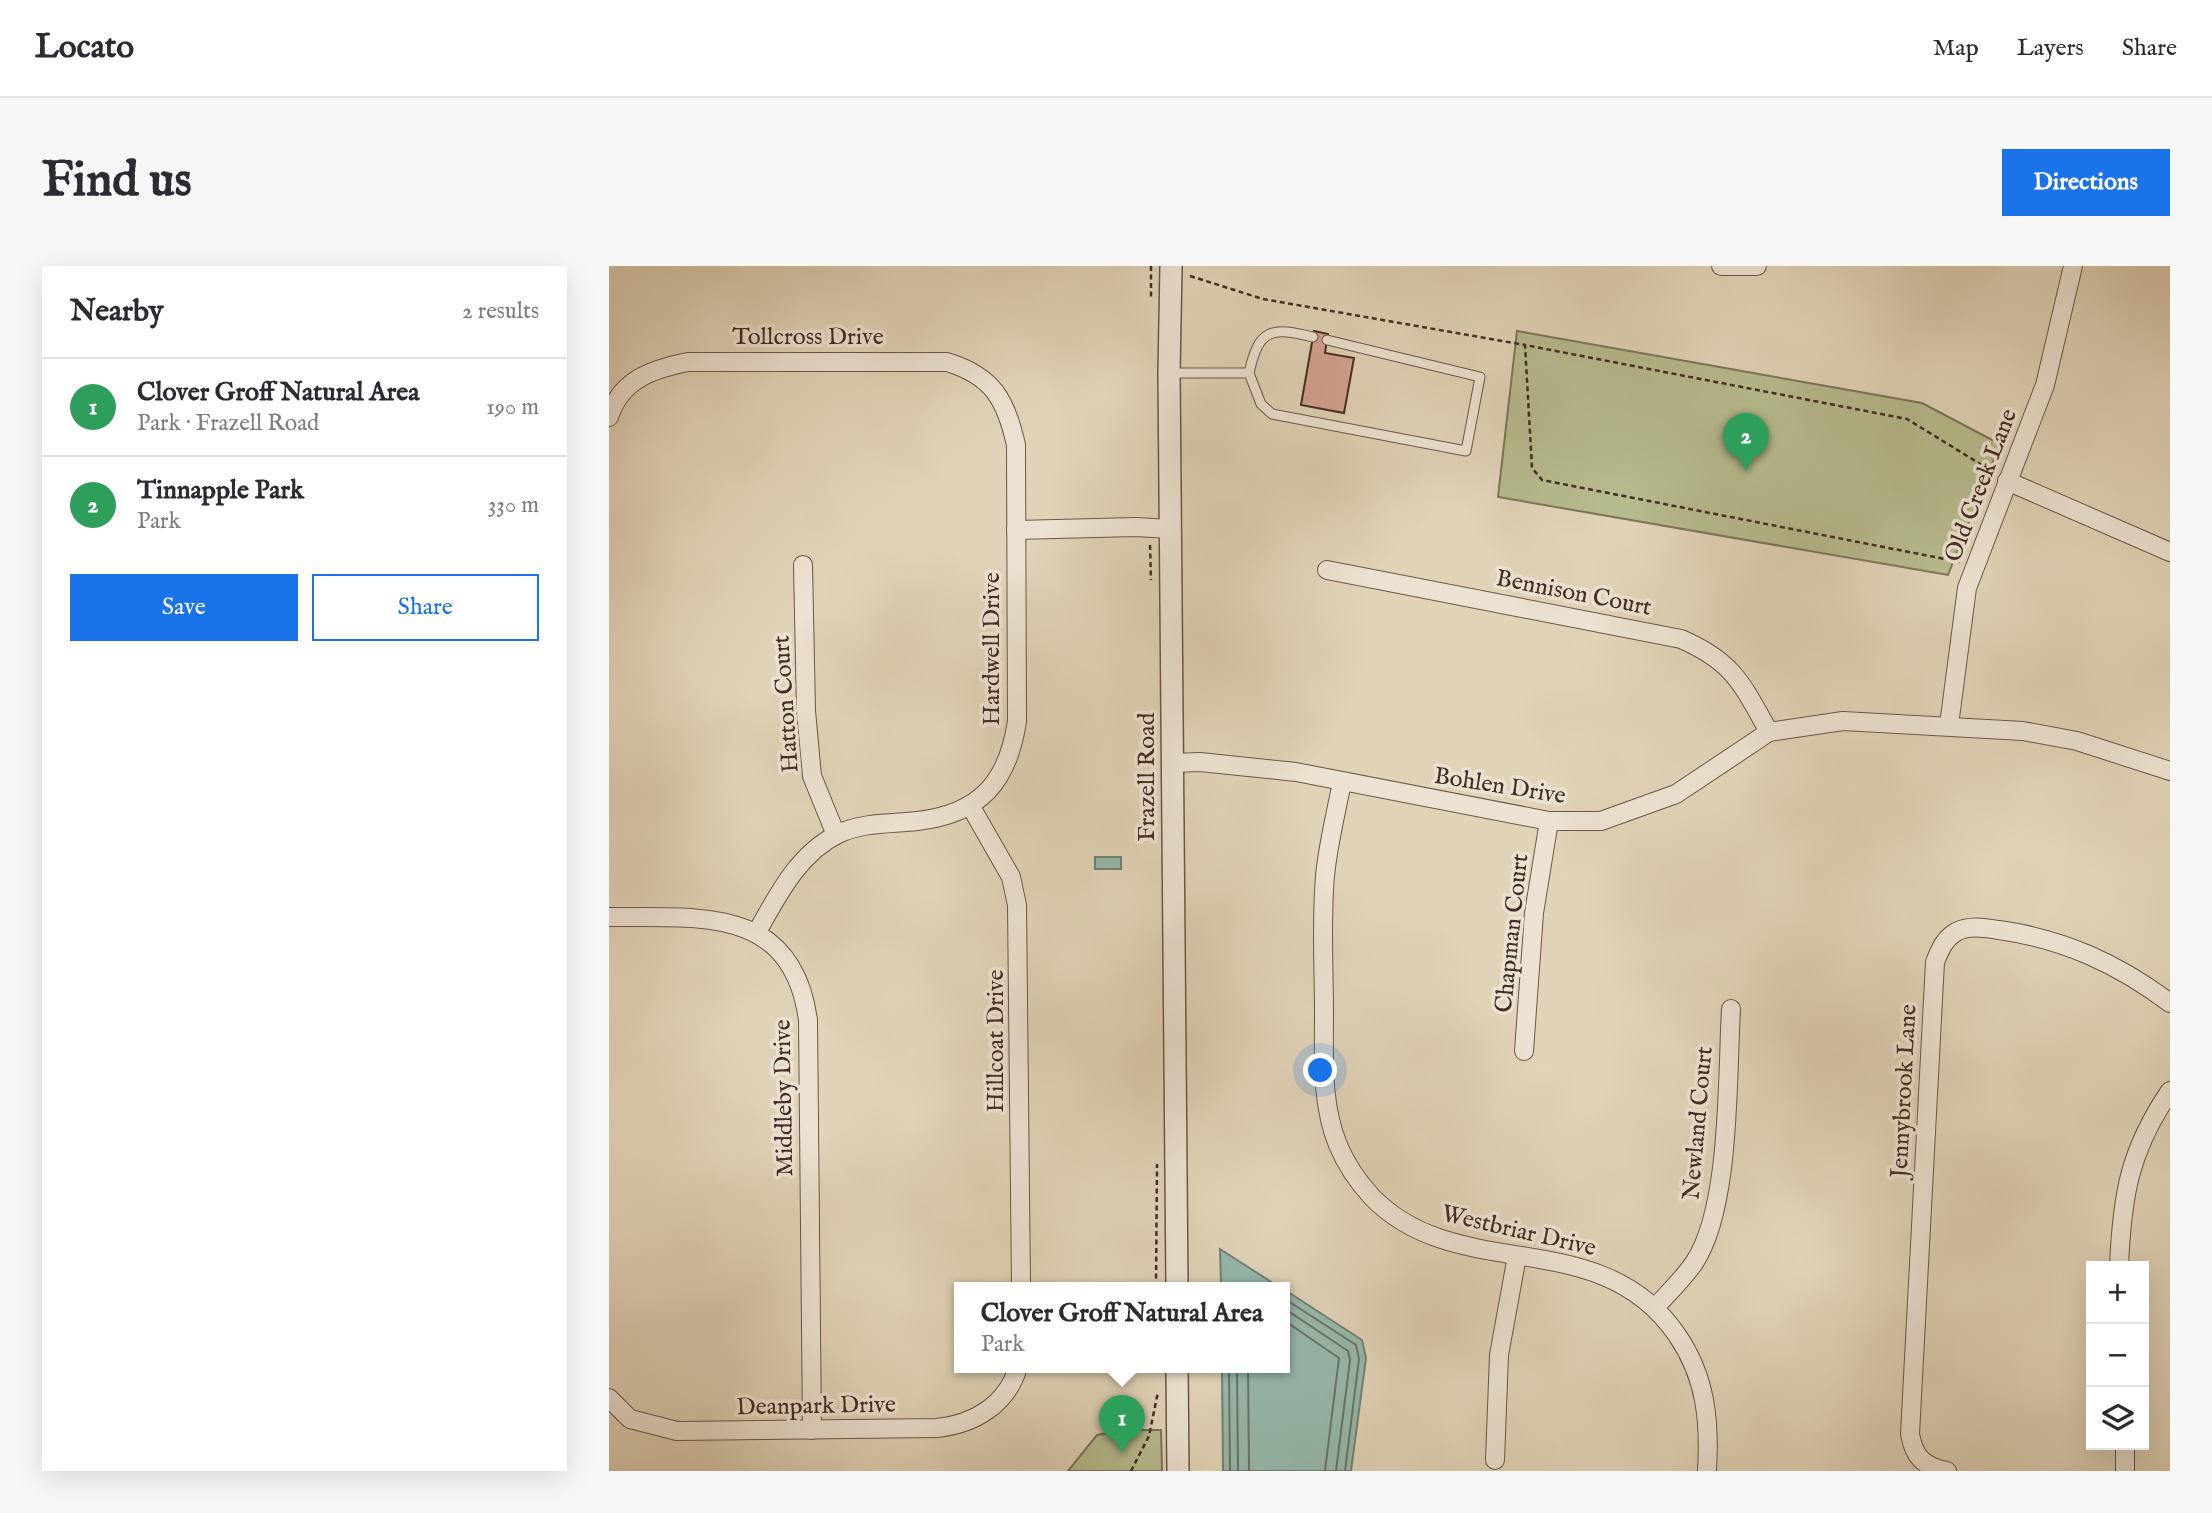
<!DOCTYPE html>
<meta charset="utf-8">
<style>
body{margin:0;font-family:"IM FELL English",serif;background:#f7f7f7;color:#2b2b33}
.controls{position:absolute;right:21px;bottom:21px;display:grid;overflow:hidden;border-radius:0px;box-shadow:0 7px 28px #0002}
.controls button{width:63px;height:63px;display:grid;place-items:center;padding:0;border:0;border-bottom:2px solid #e1e1e2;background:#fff;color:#2b2b33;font:35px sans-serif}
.you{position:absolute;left:712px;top:805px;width:24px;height:24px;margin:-18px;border:5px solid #fff;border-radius:50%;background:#1a73e8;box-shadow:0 0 0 10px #1a73e833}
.badge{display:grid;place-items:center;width:46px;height:46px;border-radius:50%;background:#1a73e8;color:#fff;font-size:23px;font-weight:700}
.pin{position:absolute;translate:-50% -58px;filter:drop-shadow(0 2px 4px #0008)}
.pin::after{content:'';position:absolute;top:37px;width:24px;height:21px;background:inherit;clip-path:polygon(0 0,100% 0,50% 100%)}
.popup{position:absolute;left:345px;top:1016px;width:336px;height:91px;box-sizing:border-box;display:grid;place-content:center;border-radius:0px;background:#fff;filter:drop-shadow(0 2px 5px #0005);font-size:23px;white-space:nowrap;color:#7c7c81}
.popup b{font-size:26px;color:#2b2b33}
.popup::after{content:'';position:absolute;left:50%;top:100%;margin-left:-14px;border:14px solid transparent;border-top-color:#fff}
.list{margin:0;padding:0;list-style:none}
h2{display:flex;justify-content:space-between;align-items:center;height:91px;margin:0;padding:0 28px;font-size:30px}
h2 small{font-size:23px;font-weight:400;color:#7c7c81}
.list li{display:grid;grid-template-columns:46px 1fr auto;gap:21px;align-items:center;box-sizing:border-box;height:98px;padding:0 28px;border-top:2px solid #e1e1e2}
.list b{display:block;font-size:26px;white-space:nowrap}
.list p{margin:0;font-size:23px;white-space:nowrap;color:#7c7c81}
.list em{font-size:23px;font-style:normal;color:#7c7c81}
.actions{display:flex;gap:14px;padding:21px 28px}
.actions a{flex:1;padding:16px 0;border:2px solid #1a73e8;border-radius:0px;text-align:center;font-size:24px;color:#1a73e8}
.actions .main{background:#1a73e8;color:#fff}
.icon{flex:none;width:38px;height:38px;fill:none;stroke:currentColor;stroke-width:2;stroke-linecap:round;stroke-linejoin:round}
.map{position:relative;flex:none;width:1561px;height:1205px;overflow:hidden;border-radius:0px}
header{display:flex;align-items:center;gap:42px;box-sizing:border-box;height:98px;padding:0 35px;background:#fff;border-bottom:2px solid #e1e1e2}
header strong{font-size:33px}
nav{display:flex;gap:38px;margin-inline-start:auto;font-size:24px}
.intro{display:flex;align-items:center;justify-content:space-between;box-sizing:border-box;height:168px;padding:0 42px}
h1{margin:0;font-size:49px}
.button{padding:18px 32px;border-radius:0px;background:#1a73e8;color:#fff;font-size:24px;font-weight:700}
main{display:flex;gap:42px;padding:0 42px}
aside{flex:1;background:#fff;border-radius:0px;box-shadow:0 7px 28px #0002}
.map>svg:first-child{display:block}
.green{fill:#b6bb8d;stroke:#7d7458;stroke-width:2}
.water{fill:#95b8ab;stroke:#758075;stroke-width:2}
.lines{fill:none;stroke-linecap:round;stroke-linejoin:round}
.shore{stroke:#6c7267;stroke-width:2}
.building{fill:#d4a191;stroke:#442c23;stroke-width:2}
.service-casing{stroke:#6b5648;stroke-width:11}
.minor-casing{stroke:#6b5648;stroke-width:20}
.tertiary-casing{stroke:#6b5648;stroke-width:24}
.path{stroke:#442c23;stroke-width:2.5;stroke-dasharray:5 3.5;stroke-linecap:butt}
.service{stroke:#ece2d1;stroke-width:9}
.minor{stroke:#ece2d1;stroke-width:18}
.tertiary{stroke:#ece2d1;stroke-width:21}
.labels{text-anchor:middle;stroke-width:7;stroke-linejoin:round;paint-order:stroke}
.street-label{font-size:24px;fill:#442c23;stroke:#ece2d1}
</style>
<header>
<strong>Locato</strong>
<nav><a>Map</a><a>Layers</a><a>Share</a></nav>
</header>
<div class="intro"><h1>Find us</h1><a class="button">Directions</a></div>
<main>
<aside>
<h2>Nearby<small>2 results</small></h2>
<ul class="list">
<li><span class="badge" style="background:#2e9e5b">1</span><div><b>Clover Groff Natural Area</b><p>Park · Frazell Road</p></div><em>190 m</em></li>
<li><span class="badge" style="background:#2e9e5b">2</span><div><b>Tinnapple Park</b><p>Park</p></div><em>330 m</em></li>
</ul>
<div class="actions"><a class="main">Save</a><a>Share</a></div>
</aside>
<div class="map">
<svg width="1561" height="1205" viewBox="0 0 1561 1205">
<rect width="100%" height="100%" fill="#e1d3b8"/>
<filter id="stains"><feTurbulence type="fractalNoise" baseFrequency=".00286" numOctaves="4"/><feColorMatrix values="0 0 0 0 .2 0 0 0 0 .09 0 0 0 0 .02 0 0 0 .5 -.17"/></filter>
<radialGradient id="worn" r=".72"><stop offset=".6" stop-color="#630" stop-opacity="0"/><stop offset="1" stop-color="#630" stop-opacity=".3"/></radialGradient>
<g class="green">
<path d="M908 65 1313 137 1391 178 1339 309 889 231Z"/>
<path d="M516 1164H552L553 1205H459L488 1169Z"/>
</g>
<g class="water">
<rect x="486" y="591" width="26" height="12"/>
<path d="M611 983 670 1021H612Z"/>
<path d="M676 1024 753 1074 757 1092 742 1205H614L613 1101H676Z"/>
</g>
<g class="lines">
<g class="shore">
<path d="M676 1033 747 1079 750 1093 736 1205"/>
<path d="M676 1043 739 1085 741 1094 727 1205"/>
<path d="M676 1055 730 1092 716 1205"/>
<path d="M620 1101 621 1205"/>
<path d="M628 1101 629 1205"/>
<path d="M639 1101 640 1205"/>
</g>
</g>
<path class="building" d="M705 65 719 68 716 87 745 92 735 147 692 139Z"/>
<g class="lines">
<g class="service-casing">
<g id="service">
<path d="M560 107H640L652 138 663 148 857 185 871 111 718 74"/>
<path d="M640 107C650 62 662 61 704 71"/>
</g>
</g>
<g class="minor-casing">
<g id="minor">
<path d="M1112 0H1148"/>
<path d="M0 151C12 113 44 103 79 96H338C384 110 397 134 407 179L408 455C399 516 371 548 308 555 282 558 254 556 229 568 189 588 169 629 148 666"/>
<path d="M1398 215 1561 286"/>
<path d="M407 264 527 261 561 263"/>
<path d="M194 299 197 445 203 510 227 569"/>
<path d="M718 304 1072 373C1125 396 1133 418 1160 466"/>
<path d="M1340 459 1358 322 1436 119 1464 0"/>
<path d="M563 497 591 496 687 506 940 555H992L1067 528 1160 466 1234 455 1414 465 1468 475 1561 505"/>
<path d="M733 516C727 547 719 578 716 610 712 655 715 702 715 748 715 791 712 838 729 879 737 898 749 916 763 931 849 1020 991 956 1068 1069 1097 1111 1101 1155 1098 1205"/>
<path d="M362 541 402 611 408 639 412 1021"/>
<path d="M0 651C91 652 183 639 199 754L203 1164"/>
<path d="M915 785 925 647 940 555"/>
<path d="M1510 1000C1513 930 1520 885 1561 825"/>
<path d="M1046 1042C1059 1027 1074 1013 1085 997 1122 942 1118 810 1122 743"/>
<path d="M0 1132 21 1153 68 1165 328 1162C365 1158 398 1139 409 1101"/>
<path d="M886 1194 890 1089 908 990"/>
<path d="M1338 1205C1315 1201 1305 1191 1301 1168L1326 696C1331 684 1335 673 1347 666 1360 659 1376 662 1390 664 1455 673 1509 698 1561 737"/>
<path d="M1516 1205V1179"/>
</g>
</g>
<g class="tertiary-casing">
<g id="tertiary">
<path d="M562 0 560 107 568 1021"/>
<path d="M568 1101 569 1205"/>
</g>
</g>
<g class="path">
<path d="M542 0V31"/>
<path d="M581 10 654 33 916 79"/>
<path d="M541 279 542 314"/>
<path d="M1351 296 933 214 923 202 916 79 1298 153 1386 207"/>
<path d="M547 1021 548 898"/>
<path d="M522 1205 540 1170 549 1126"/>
</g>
<use href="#service" class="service"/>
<use href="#minor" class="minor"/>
<use href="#tertiary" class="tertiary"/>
</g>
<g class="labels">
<g class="street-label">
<text x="199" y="78">Tollcross Drive</text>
<text transform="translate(1371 219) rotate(-69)" y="8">Old Creek Lane</text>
<text transform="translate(965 326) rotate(11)" y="8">Bennison Court</text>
<text transform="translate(382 383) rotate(-90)" y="8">Hardwell Drive</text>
<text transform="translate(176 438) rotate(-94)" y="8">Hatton Court</text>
<text transform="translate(537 511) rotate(-90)" y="8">Frazell Road</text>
<text transform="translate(891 519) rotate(9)" y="8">Bohlen Drive</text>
<text transform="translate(902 667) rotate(-84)" y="8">Chapman Court</text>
<text transform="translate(386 775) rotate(-90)" y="8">Hillcoat Drive</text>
<text transform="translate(1294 825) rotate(-87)" y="8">Jennybrook Lane</text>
<text transform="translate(174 832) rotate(-91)" y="8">Middleby Drive</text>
<text transform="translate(1088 857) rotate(-85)" y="8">Newland Court</text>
<text transform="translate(910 964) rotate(13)" y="8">Westbriar Drive</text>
<text transform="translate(207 1139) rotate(-1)" y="8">Deanpark Drive</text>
</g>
</g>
<rect width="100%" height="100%" filter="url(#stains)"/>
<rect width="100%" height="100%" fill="url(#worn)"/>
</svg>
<div class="controls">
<button>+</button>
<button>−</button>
<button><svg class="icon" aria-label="layers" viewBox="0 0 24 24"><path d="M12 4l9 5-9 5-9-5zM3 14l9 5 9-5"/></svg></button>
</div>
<div class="you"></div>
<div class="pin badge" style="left:513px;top:1187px;background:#2e9e5b">1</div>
<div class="popup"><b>Clover Groff Natural Area</b>Park</div>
<div class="pin badge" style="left:1137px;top:205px;background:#2e9e5b">2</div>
</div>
</main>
